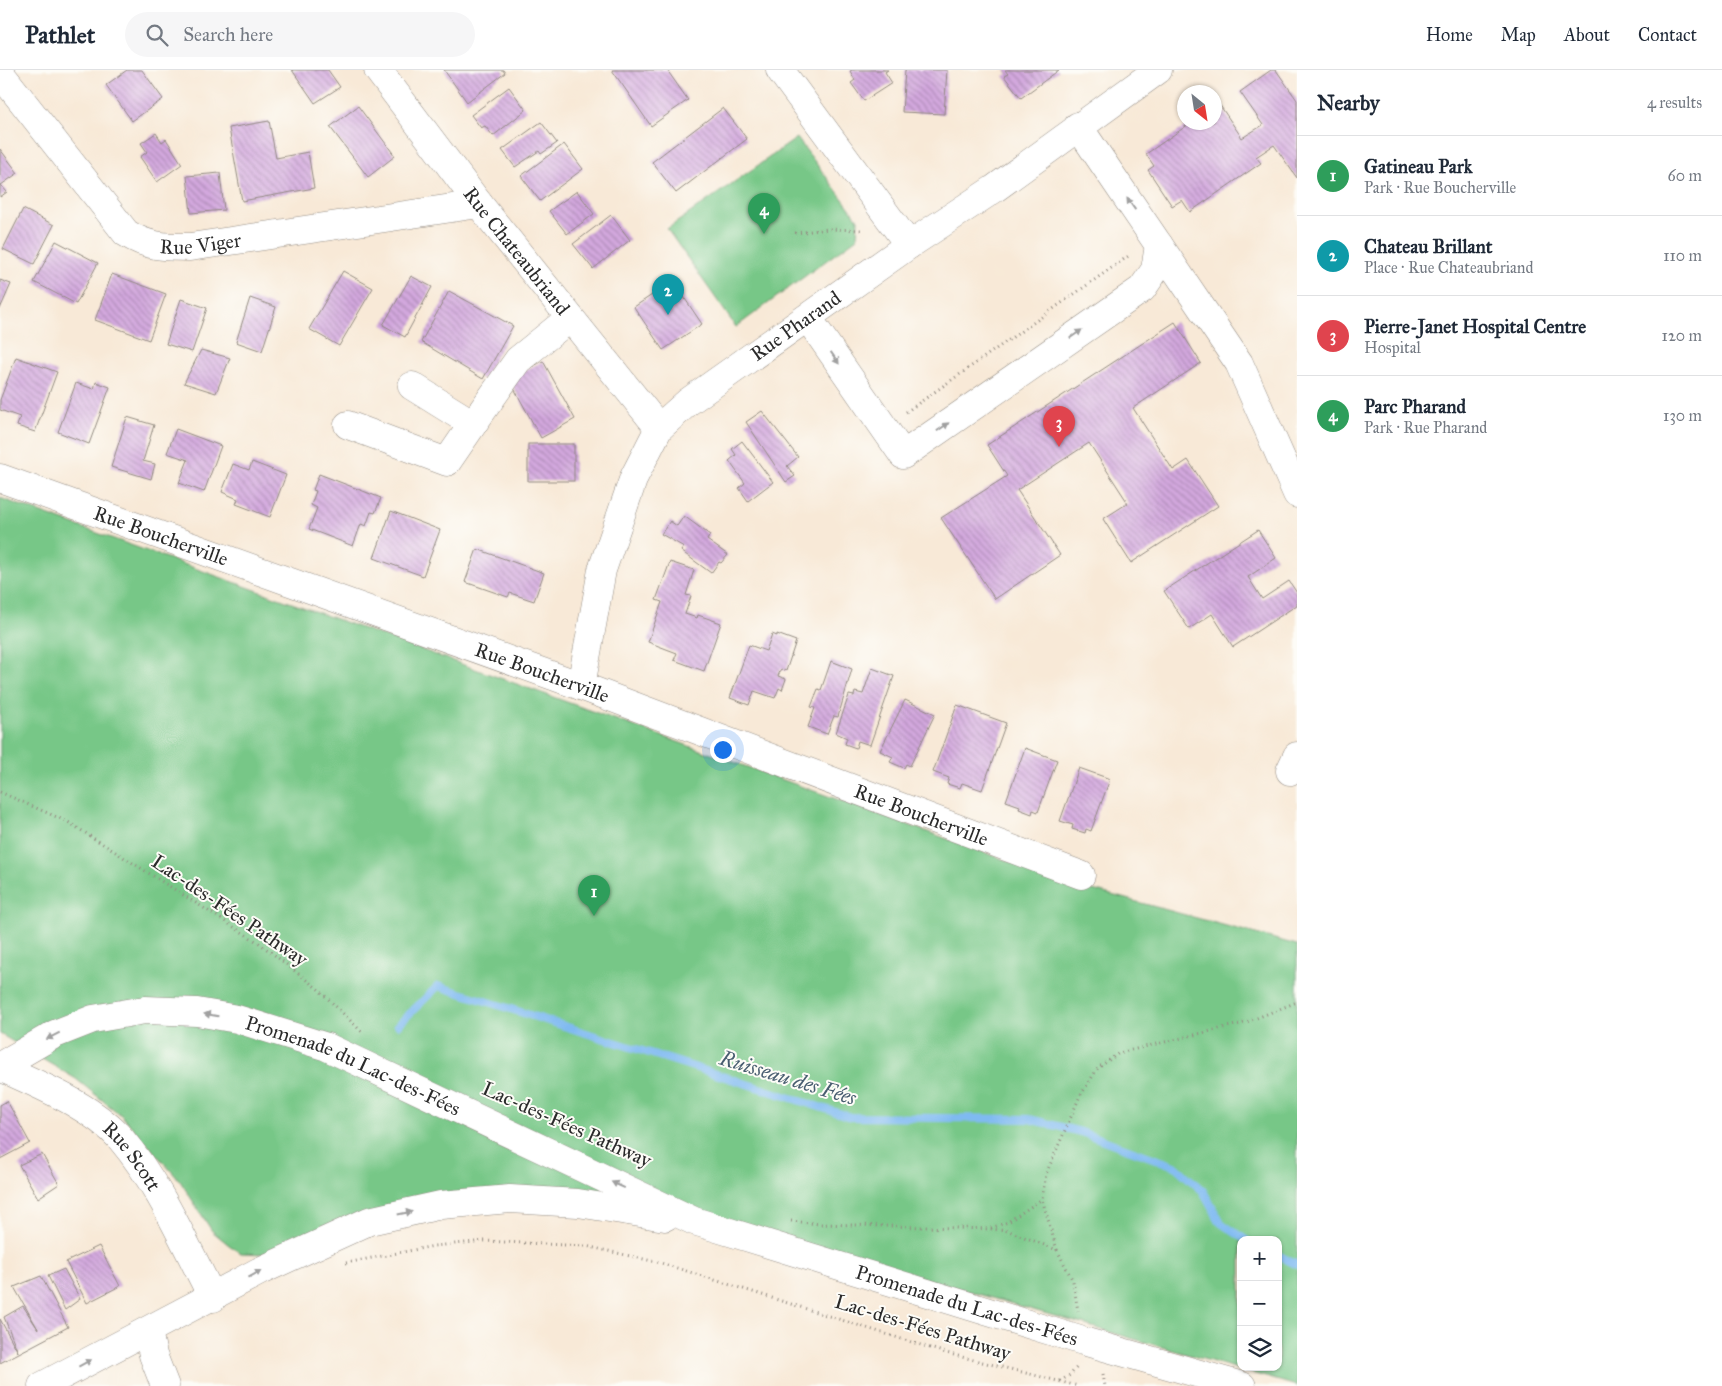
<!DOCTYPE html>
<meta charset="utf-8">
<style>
body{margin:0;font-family:"IM FELL Great Primer",serif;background:#f6f6f7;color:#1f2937}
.controls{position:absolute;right:15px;bottom:15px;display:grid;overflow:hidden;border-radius:10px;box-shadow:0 1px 4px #0004}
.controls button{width:45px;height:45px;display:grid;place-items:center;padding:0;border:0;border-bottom:1px solid #e0e1e3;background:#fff;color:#1f2937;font:25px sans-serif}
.compass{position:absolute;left:1177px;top:15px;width:45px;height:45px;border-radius:50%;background:#fff;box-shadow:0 1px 4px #0004;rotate:150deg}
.you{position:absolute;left:722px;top:679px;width:18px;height:18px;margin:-12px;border:4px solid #fff;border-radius:50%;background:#1a73e8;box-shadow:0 0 0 8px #1a73e833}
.badge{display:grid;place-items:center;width:32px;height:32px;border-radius:50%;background:#0b8043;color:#fff;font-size:16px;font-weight:700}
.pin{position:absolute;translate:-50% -41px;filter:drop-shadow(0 1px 2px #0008)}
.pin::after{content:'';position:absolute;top:26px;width:18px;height:15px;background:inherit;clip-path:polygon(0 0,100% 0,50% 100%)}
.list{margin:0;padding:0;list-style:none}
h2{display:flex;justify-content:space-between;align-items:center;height:65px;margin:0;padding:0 20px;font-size:21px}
h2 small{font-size:16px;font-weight:400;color:#747a83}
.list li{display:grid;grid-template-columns:32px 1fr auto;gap:15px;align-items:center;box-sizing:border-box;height:80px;padding:0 20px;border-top:1px solid #e0e1e3}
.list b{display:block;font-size:19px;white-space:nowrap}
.list p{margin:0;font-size:16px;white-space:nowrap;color:#747a83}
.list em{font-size:16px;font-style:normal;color:#747a83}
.icon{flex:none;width:28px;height:28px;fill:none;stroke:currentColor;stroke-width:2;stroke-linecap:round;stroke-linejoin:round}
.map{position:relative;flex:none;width:1297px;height:1316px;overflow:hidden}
header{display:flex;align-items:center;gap:30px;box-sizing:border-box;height:70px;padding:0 25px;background:#fff;border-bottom:1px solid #e0e1e3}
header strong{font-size:24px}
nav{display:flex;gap:28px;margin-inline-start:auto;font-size:18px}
.search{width:350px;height:45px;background:#f6f6f7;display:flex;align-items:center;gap:12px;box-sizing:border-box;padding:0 18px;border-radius:28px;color:#747a83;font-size:19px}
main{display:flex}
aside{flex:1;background:#fff}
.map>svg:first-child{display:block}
.park{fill:#77c787;stroke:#517959;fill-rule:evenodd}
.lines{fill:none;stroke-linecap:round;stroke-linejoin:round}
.stream{stroke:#7fbaf1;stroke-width:8}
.building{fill:url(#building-back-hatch)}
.minor-casing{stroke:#928a81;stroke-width:29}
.path{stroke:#928a81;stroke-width:3;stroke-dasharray:1 4;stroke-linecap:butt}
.minor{stroke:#fff;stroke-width:28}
.oneway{fill:#a0a0a0}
.labels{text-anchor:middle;stroke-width:4;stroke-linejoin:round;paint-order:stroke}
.street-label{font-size:20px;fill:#2b2b2b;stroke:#fdfcf7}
.water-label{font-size:21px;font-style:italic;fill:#485d70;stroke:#fdfcf7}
</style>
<header>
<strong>Pathlet</strong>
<div class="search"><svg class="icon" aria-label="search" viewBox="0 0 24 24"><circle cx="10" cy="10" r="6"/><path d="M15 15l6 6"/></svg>Search here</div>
<nav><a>Home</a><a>Map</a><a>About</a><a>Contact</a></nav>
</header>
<main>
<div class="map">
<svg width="1297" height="1316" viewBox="0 0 1297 1316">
<defs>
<pattern id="building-back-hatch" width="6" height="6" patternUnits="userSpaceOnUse" patternTransform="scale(1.25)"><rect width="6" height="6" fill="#d3a8de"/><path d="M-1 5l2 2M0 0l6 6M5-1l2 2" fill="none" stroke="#ab89b4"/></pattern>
</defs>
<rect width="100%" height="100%" fill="#fdfcf7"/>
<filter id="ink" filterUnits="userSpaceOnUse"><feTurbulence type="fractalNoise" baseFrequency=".02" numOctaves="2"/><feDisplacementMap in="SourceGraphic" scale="10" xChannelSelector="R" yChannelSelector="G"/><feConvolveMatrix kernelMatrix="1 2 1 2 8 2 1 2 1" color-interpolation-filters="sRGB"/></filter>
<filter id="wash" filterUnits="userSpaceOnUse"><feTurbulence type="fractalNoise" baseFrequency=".0096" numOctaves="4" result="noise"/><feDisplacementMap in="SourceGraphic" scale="20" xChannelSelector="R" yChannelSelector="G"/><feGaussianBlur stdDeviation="1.12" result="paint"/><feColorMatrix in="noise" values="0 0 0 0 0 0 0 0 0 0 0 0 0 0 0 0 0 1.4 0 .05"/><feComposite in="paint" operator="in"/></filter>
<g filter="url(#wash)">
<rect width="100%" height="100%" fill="#f8e9d7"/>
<g class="park">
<path d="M797 68 858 149 857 168 736 257 667 159Z"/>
<path d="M0 428 1078 816 1297 875V1316L905 1203 572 1121 264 1184 241 1183 229 1175 212 1161 180 1111 122 1046 76 1009 0 964ZM1241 1170H1278V1297H1241Z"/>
</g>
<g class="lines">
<g class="stream">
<path d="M398 955 438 916 851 1047 1029 1049 1081 1062 1175 1096 1203 1121 1221 1153 1246 1170"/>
<path d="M1278 1185 1297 1195"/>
</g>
</g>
<g id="blocks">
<g class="building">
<path d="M127 0H142L163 29 132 51 106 15Z"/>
<path d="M292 0H328L340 17 315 33Z"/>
<path d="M444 0H503L505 3 467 32Z"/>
<path d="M612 0H667L688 30 651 56Z"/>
<path d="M852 0H888L885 2 892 13 864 31 851 13 855 10 850 1Z"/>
<path d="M905 0H947L944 44 902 42Z"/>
<path d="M1005 0H1059L1021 28 1004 6 1008 4Z"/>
<path d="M1271 0H1276L1297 30V108L1274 75 1256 87 1261 93 1190 142 1182 130 1172 136 1148 100 1154 96 1146 84 1192 52H1214V37L1219 34 1242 68 1263 55 1240 22Z"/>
<path d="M509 17 526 40 493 66 485 56 481 58 471 45Z"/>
<path d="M358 36 395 86 368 107 330 57Z"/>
<path d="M723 38 747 69 676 123 652 92Z"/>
<path d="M269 51 276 88 308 82 314 118 242 131 229 58Z"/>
<path d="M541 52 557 73 541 84 539 81 515 97 502 80Z"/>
<path d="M156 63 162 72 166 69 182 94 157 112 140 87 147 82 141 73Z"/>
<path d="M564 74 583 99 540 131 521 106Z"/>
<path d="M0 79 18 103 1 115 7 122 0 127Z"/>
<path d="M220 103 224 140 191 143 187 106Z"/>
<path d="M577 121 594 144 567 164 549 141Z"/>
<path d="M23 139 54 155 34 194 3 179Z"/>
<path d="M611 145 630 170 593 199 573 174Z"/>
<path d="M56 171 98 193 76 234 34 212Z"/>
<path d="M343 201 373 218 339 276 309 259Z"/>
<path d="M112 204 166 224 149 270 95 250Z"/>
<path d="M411 206 432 217 405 267 383 255Z"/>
<path d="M0 210 11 214 0 239Z"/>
<path d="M673 211 702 254 663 280 634 237Z"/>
<path d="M449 221 513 256 483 309 421 272Z"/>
<path d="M250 228 276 237 262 281 236 272Z"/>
<path d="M181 229 207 238 192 282 166 274Z"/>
<path d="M1175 252 1201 293 1133 338 1173 400 1188 390 1218 436 1131 493 1103 449 1128 433 1089 373 1017 420 1060 485 995 529 941 448 1007 406 987 375Z"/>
<path d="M201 280 230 288 216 323 184 313Z"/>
<path d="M16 287 57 302 35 362 17 356 20 347 0 340V330Z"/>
<path d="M543 291 575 349 541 368 509 309Z"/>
<path d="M96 312 110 317 89 374 58 362 76 313 94 319Z"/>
<path d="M762 341 798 387 787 396 795 406 786 412 746 352Z"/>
<path d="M127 347 154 355 143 391 155 394 151 409 111 397Z"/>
<path d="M176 359 221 376 204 422 179 413 188 390 167 383Z"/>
<path d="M742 371 773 412 748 431 739 418 745 413 729 391 736 385 732 379Z"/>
<rect x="528" y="374" width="46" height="37"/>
<path d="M252 392 286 405 270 447 236 434 238 429 222 422 233 394 249 400Z"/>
<path d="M319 404 381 428 375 443 371 442 366 456 361 454 353 476 309 459 317 438 311 435 316 421 313 420Z"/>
<path d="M391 441 440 460 423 506 374 488Z"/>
<path d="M684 446 710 465 707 470 728 485 721 493 719 492 711 503 681 481 684 477 661 464 670 451 677 456Z"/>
<path d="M1258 460 1276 488 1248 507 1262 529 1289 511 1297 523V535L1233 577 1212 544 1189 559 1164 521Z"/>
<path d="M477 479 544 503 534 531 510 523 508 527 465 512Z"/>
<path d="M670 492 694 500 686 525 691 526 685 544 697 548 698 545 721 553 704 601 674 590 677 583 648 572 662 532 656 530Z"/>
<path d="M772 564 777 566V564L796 571 786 601 781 599 778 606 786 609 782 620 779 618 775 628 754 621 749 635 730 628 749 575 766 581Z"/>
<path d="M831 591 852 599 838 647 834 646 827 664 808 657 815 638 811 637 818 619 821 620Z"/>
<path d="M872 598 894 606 870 675 858 671 856 678 845 674 847 668 836 663 849 625 854 626 855 622 863 624Z"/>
<path d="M905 630 935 644 910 696 906 694 904 698 890 692 893 687 880 681Z"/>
<path d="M957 635 1006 653 982 720 962 713 960 718 947 714 949 708 933 702Z"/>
<path d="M1025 678 1057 690 1038 742 1033 740 1032 744 1019 739 1020 736 1006 731Z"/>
<path d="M1079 698 1110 709 1091 761 1086 759 1085 763 1072 759 1073 755 1060 751Z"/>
<path d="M7 1031 30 1073 0 1089V1035Z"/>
<path d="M42 1084 59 1114 38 1128 19 1095Z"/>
<path d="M99 1176 120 1216 87 1233 66 1192Z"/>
<path d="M64 1199 80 1229 65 1240 48 1206Z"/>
<path d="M41 1206 68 1257 0 1293V1249L18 1282 4 1247 23 1236 38 1259 14 1217Z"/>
</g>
</g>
</g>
<g filter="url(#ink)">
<use href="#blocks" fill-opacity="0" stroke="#928a81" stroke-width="1"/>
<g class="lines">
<g class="minor-casing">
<g id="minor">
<path id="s1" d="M378 0 479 134 659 358"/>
<path d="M780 0 909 175"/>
<path id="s2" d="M0 3 126 163C148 177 164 177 190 177L479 134"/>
<path d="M1078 56 1239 293 1297 424"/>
<path d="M808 248 903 385 1142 219 1155 200 1159 175"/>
<path d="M412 316 473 354 518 290 570 248"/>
<path d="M348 355 447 392 473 354"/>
<path id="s3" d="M0 408 581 616 1081 805"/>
<path id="s4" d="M581 616 602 500 634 407 659 358 688 332 909 175 994 119 1158 0"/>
<path d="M1290 701 1297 686"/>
<path id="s5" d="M0 996 55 964 93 949 145 940 197 942 237 949 327 977 694 1151 1083 1271 1242 1316"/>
<path id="s6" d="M0 997C39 1015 92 1036 121 1069 160 1115 185 1175 213 1228"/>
<path d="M148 1261 153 1285 165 1316"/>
<path d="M42 1316 260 1201 369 1151 441 1135 510 1129 578 1133 665 1147"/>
</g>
</g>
<g class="path">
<path d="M795 163 828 159 864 160"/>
<path d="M906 342 1130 185"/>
<path d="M0 722 68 752 259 873 318 919 363 963"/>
<path d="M791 1151 820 1154 991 1159 1009 1161 1057 1180 1073 1211 1078 1241"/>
<path d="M991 1158 1008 1152 1042 1129"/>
<path d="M1057 1180 1042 1129 1046 1104 1080 1026 1098 998 1119 983 1244 953 1297 932"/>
<path d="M346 1193 434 1176 485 1171 586 1176 661 1193 946 1283 1078 1316"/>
<path d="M1103 1304 1105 1316"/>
<path d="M1060 1311 1070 1305 1078 1296"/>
</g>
<use href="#minor" class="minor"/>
</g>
<defs><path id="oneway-solid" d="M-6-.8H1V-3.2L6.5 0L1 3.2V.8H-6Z" transform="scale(1.25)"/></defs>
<g class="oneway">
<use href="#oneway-solid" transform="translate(1131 134) rotate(-125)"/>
<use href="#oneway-solid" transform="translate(1076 264) rotate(-35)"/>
<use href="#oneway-solid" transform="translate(835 288) rotate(55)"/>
<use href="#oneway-solid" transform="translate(943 357) rotate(-35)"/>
<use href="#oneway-solid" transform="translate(211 945) rotate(-171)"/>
<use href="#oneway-solid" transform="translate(53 966) rotate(153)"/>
<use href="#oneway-solid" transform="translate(618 1115) rotate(-155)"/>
<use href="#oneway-solid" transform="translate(405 1143) rotate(-12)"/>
<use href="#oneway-solid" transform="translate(255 1204) rotate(-29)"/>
<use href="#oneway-solid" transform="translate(85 1293) rotate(-28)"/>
</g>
</g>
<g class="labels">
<g class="street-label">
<text dy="7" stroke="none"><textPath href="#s2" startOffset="281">Rue Viger</textPath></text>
<text dy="7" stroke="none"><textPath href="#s1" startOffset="228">Rue Chateaubriand</textPath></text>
<text dy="7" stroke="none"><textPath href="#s4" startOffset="442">Rue Pharand</textPath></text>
<text dy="7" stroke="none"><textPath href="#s3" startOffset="171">Rue Boucherville</textPath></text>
<text dy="7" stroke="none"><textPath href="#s3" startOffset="576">Rue Boucherville</textPath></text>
<text dy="7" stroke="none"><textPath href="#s3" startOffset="981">Rue Boucherville</textPath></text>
<text transform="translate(230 840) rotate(34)" y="7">Lac-des-Fées Pathway</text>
<text dy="7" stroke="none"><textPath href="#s5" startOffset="375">Promenade du Lac-des-Fées</textPath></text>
<text transform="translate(567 1054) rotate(24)" y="7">Lac-des-Fées Pathway</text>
<text dy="7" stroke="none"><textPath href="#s6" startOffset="162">Rue Scott</textPath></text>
<text dy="7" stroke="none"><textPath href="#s5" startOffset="1036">Promenade du Lac-des-Fées</textPath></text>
<text transform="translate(923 1257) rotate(17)" y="7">Lac-des-Fées Pathway</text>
</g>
<g class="water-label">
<text transform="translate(788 1008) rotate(17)" y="7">Ruisseau des Fées</text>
</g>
</g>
</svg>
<div class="controls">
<button>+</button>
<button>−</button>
<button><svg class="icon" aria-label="layers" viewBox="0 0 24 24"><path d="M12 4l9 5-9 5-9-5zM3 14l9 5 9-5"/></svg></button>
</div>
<svg class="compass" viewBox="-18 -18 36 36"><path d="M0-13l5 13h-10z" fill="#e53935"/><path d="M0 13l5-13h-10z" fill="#747a83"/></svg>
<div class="you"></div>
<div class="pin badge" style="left:594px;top:846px;background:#2e9e5b">1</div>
<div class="pin badge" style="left:668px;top:245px;background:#0f9aa8">2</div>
<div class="pin badge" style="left:1059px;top:377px;background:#e0444e">3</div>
<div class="pin badge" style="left:764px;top:164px;background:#2e9e5b">4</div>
</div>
<aside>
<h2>Nearby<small>4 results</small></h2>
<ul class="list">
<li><span class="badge" style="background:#2e9e5b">1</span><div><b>Gatineau Park</b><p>Park · Rue Boucherville</p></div><em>60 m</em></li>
<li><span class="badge" style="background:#0f9aa8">2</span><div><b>Chateau Brillant</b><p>Place · Rue Chateaubriand</p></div><em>110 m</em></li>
<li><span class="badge" style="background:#e0444e">3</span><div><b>Pierre-Janet Hospital Centre</b><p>Hospital</p></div><em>120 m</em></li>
<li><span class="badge" style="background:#2e9e5b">4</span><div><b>Parc Pharand</b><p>Park · Rue Pharand</p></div><em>130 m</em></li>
</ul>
</aside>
</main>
